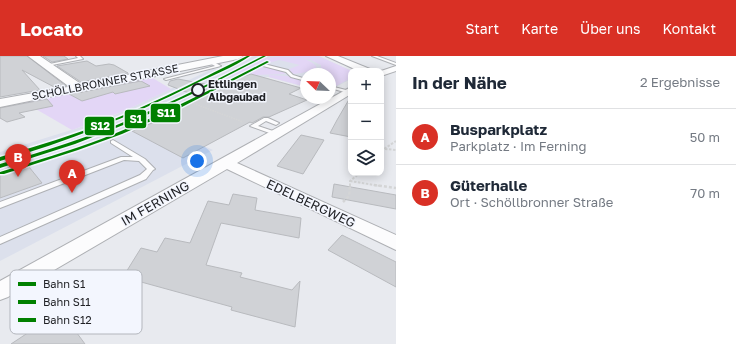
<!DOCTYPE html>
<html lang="de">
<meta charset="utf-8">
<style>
body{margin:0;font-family:"Golos Text",sans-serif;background:#f2f2f3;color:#1f2937}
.controls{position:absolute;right:12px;top:12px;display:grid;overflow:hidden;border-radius:8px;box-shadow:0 2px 10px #0003}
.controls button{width:36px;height:36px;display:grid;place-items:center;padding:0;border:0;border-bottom:1px solid #e0e1e3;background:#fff;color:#1f2937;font:20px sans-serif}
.compass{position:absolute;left:300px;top:12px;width:36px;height:36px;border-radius:50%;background:#fff;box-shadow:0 2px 10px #0003;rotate:293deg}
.you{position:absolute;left:197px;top:105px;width:14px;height:14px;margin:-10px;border:3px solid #fff;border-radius:50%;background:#1a73e8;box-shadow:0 0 0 6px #1a73e833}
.badge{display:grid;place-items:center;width:26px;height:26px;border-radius:50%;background:#d93025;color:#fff;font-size:13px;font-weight:700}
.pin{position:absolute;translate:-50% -33px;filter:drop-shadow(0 1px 2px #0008)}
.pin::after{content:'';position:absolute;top:21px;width:14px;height:12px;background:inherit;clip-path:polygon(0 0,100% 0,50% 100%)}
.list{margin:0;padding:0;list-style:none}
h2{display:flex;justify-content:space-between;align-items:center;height:52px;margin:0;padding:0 16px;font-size:17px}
h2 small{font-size:13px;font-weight:400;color:#747a83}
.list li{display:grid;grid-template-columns:26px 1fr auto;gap:12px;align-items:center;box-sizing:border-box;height:56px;padding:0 16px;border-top:1px solid #e0e1e3}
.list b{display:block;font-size:15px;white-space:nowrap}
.list p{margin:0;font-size:13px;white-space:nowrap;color:#747a83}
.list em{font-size:13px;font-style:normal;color:#747a83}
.icon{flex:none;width:22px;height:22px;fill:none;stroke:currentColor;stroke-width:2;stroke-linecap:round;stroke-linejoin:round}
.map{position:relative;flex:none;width:396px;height:288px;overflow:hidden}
header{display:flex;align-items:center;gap:24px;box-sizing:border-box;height:56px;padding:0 20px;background:#d93025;color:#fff}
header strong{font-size:19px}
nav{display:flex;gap:22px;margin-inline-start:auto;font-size:14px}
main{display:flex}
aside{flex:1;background:#fff}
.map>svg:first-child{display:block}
.built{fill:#dce0ec}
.green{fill:#e3d6f6}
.building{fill:#d0d2d6;stroke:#b8babe}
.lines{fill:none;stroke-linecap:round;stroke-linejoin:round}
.service-casing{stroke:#aeb0b4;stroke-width:2}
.minor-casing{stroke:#aeb0b4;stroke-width:2}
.tertiary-casing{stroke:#aeb0b4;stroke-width:2}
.secondary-casing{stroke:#aeb0b4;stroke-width:2}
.path-far2{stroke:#d4d5d6;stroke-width:1.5;stroke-dasharray:1.5 1;stroke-linecap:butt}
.path-far1{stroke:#d4d5d6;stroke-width:2;stroke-dasharray:2.5 1.5;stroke-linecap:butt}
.path{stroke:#d4d5d6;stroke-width:2.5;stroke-dasharray:3 2;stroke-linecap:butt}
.service{fill:#fcfcfd;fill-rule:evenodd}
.minor{fill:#fcfcfd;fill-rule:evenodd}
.tertiary{fill:#fcfcfd;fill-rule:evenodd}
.secondary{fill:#fcfcfd;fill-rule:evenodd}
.rail-1-casing{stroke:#f3f6fe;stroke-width:3}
.rail-2-casing{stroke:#f3f6fe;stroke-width:3}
.rail-3-casing{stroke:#f3f6fe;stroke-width:3}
.rail-1{fill:#008000;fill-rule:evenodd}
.rail-2{fill:#008000;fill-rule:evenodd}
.rail-3{fill:#008000;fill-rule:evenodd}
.stop-dot{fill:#f3f6fe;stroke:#1f2024;stroke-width:2}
.labels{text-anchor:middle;stroke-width:3;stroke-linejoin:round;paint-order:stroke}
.far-street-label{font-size:11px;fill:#1f2024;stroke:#f3f6fe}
.far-stop-label{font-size:11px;font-weight:bold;fill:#1f2024;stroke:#f3f6fe;text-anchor:start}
.street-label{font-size:13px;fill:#1f2024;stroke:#f3f6fe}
.key{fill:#f3f6fe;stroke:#b3b6bd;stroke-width:1}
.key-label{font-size:11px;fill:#1f2024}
.line-badge{stroke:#f3f6fe;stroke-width:1.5}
.badge-label{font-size:11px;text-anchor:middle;font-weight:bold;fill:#fff}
</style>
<header>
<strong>Locato</strong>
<nav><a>Start</a><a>Karte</a><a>Über uns</a><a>Kontakt</a></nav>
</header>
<main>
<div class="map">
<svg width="396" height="288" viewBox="0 0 396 288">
<rect width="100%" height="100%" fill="#e8eaef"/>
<path class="built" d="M254 0H319L351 15V23L330 34V18H306V31L269 21 236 22 225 24 148 64 213 94 0 205V96L94 67 124 55 212 13 222 14Z"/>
<g class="green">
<path d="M290 0H318L352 15H351V22L334 31 330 30V18H311L321 14V9L311 4Z"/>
<path d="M274 1C287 0 306 0 316 10V13L302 17 292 18 289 13 300 9 279 4 262 9 284 15 285 18 229 20 262 3Z"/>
<path d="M269 19 287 20 306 25V31L269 21Z"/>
<path d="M151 21 171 33 124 55 72 74 22 45Z"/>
</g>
<g class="building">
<path d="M0 0H27L66 30 56 32 22 14 40 34 0 41Z"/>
<path d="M43 0H64L68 3 52 6Z"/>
<path d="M87 5 96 10 109 8 114 9 128 17 81 26 57 10Z"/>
<path d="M251 18 301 32 289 38 307 44 269 61H263L252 67 250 66 183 102 132 75 180 56 172 53 202 42 168 29 170 25 178 23 215 30Z"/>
<path d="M141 25 150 30 115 38 113 36 82 45 69 38Z"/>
<path d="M351 40V81L330 77 337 64Z"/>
<path d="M47 43 53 50 19 57 25 61 7 66 0 62V52Z"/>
<path d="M301 79 324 84 303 118 277 110Z"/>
<path d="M25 106 42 127 0 142V115Z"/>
<path d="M334 128 396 139V153L332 141Z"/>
<path d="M233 138 257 142 255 154 301 162 299 182 221 167 206 209 242 217 240 221 292 234 300 225 295 271 231 254 232 251 123 221 141 192 157 196 165 182 190 187 208 145 229 149Z"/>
<path d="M342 179 396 206V231L328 194Z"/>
<path d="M76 245 88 258 71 269 85 288H11Z"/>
</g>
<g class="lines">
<g class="service-casing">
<g id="service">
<path d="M76 0H80L83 3 47 10 45 9 78 2Z"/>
<path d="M372 0H377L396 7V9Z"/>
<path d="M208 4H210L221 10 166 24 164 23 215 10 208 6Z"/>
<path d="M264 8 288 14 293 19 306 23V25L291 21 286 16 263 10Z"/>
<path d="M330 30 350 35V36L348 37 330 32Z"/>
<path d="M264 62H268L279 67 276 69 266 65 258 70 279 77V79H275L250 70Z"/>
<path d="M113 84 145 103 155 113 153 114 146 123 0 188V181L140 119 147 113 139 105 124 104 0 152V146L121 101H133L111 87V85Z"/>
</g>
</g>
<g class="minor-casing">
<g id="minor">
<path d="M396 10V15L381 20V15Z"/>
<path d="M351 31V38L237 107 396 179V194L227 113 8 241 0 244V225Z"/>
</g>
</g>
<g class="tertiary-casing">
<g id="tertiary">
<path d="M326 0H338L370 13 372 15H359Z"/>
<path d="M79 29 83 30 84 32 83 34 0 51V43Z"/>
</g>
</g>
<g class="secondary-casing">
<path id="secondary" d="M28 0H40L81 28 223 0H243L238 3 79 36 75 35Z"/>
</g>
<g class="path-far2">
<path d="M197 29 207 31"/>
<path d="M178 31 188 33"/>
<path d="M182 43 243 66"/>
<path d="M143 53 153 57"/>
</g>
<g class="path-far1">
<path d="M385 93 396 94"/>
<path d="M381 95 396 85"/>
<path d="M350 125 380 130"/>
<path d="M350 130V125L360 117"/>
</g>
<g class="path">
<path d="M374 129 396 132"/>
<path d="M343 146 349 140 350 129"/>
</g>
<use href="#service" class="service"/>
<use href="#minor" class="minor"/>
<use href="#tertiary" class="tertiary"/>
<use href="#secondary" class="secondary"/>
<g class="rail-1-casing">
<path id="rail-1" d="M263 0H266L192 38 136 64 75 88 0 112V108C45 95 90 81 133 62 178 44 220 22 263 0Z"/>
</g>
<g class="rail-2-casing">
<path id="rail-2" d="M267 5 269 6 178 53 122 78 78 94 4 118H0V116C35 105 70 95 104 82 160 60 214 32 267 5Z"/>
</g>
<g class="rail-3-casing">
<path id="rail-3" d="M247 0H250C234 11 211 20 193 29 131 60 67 86 0 105V101C38 90 76 78 112 64 158 45 203 22 247 0Z"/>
</g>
<use href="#rail-1" class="rail-1"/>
<use href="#rail-2" class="rail-2"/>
<use href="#rail-3" class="rail-3"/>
</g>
<circle class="stop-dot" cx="198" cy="34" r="6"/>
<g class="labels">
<g class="far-street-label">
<text transform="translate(105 26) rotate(-11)" y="4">SCHÖLLBRONNER STRASSE</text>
</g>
<g class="far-stop-label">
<text x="208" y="32">Ettlingen<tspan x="208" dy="13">Albgaubad</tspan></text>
</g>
<g class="street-label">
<text transform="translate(155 147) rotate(-30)" y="5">IM FERNING</text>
<text transform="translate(311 147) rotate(25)" y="5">EDELBERGWEG</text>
</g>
</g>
<rect x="10" y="214" width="132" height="64" rx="6" class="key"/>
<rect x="18" y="226" width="18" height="4" fill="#008000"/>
<rect x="18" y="244" width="18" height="4" fill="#008000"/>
<rect x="18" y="262" width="18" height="4" fill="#008000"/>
<g class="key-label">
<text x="43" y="232">Bahn S1</text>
<text x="43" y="250">Bahn S11</text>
<text x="43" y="268">Bahn S12</text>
</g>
<g class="line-badge">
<rect x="150" y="47" width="31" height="20" rx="4" fill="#008000"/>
<rect x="124" y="53" width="23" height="20" rx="4" fill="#008000"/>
<rect x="84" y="60" width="31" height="20" rx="4" fill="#008000"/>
</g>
<g class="badge-label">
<text x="166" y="61">S11</text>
<text x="136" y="67">S1</text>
<text x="100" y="74">S12</text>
</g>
</svg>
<div class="controls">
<button>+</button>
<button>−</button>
<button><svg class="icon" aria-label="layers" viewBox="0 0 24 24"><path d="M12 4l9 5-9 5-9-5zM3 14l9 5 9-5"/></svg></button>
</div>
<svg class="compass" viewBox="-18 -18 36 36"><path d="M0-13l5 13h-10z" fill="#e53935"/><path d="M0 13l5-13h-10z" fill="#747a83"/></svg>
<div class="you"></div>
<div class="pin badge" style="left:72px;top:137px">A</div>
<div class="pin badge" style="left:18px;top:121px">B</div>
</div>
<aside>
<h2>In der Nähe<small>2 Ergebnisse</small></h2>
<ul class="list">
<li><span class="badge">A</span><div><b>Busparkplatz</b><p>Parkplatz · Im Ferning</p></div><em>50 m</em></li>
<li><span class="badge">B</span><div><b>Güterhalle</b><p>Ort · Schöllbronner Straße</p></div><em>70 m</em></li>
</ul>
</aside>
</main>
